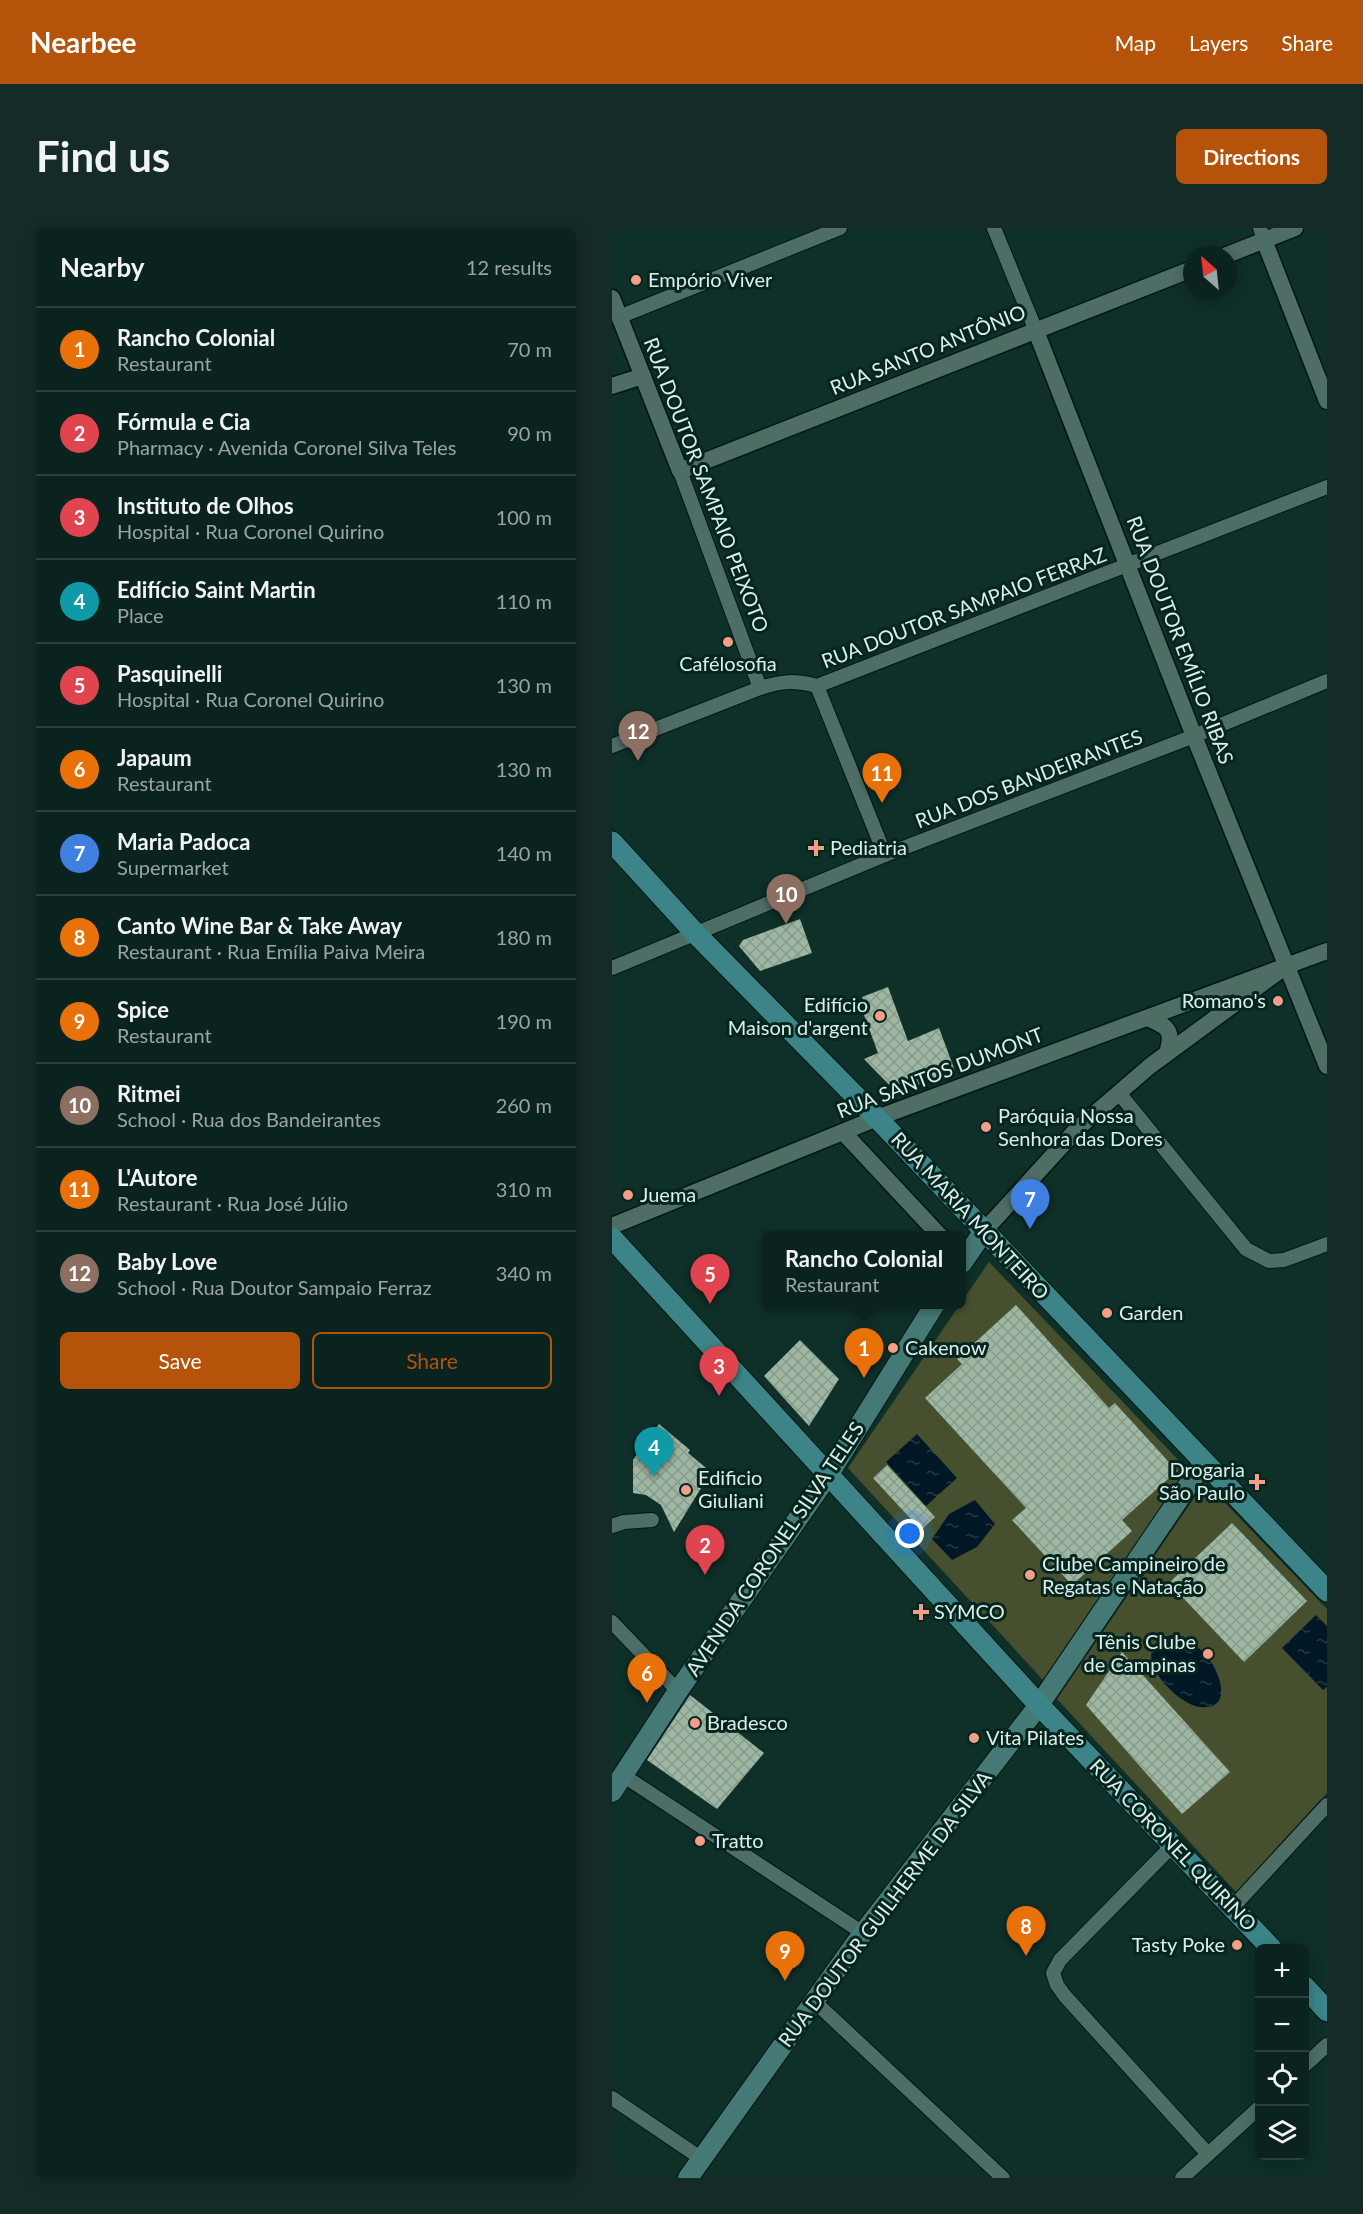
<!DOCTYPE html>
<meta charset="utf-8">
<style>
body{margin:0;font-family:Lato,sans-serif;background:#142b28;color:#f1f3f6}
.controls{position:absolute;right:18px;bottom:18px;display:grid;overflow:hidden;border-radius:9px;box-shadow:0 3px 15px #0003}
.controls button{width:54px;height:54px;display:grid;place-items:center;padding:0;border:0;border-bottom:2px solid #2b403d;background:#0b231f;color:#f1f3f6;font:30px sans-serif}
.compass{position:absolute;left:571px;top:18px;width:54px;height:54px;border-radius:50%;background:#0b231f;box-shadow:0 3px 15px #0003;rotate:333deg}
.you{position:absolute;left:298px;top:1306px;width:21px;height:21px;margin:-15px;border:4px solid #fff;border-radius:50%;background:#1a73e8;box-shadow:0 0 0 9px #1a73e833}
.badge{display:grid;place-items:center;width:39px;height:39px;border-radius:50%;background:#b45309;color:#fff;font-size:20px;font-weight:700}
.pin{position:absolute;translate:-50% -50px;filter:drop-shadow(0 2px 3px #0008)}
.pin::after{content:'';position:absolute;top:32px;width:21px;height:18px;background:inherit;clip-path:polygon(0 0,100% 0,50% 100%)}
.popup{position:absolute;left:150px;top:1003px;width:204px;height:78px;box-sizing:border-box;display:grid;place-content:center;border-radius:9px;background:#0b231f;filter:drop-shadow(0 2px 4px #0005);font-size:20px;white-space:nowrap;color:#9aa4a4}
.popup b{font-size:22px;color:#f1f3f6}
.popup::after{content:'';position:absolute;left:50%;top:100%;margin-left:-12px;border:12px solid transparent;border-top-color:#0b231f}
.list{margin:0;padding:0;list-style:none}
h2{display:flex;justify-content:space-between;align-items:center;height:78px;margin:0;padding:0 24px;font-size:26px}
h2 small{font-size:20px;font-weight:400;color:#9aa4a4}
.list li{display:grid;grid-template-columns:39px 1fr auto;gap:18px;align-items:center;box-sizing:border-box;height:84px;padding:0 24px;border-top:2px solid #2b403d}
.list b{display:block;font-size:22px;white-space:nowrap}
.list p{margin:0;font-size:20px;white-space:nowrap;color:#9aa4a4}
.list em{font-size:20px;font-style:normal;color:#9aa4a4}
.actions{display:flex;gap:12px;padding:18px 24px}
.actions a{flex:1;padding:14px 0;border:2px solid #b45309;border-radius:9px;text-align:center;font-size:21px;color:#b45309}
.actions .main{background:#b45309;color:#fff}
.icon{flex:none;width:33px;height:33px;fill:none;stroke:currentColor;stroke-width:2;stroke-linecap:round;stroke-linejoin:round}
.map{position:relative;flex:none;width:715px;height:1950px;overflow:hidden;border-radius:9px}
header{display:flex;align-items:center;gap:36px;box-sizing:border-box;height:84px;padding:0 30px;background:#b45309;color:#fff}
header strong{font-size:28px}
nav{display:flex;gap:33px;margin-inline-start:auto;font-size:21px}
.intro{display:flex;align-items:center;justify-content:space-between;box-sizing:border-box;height:144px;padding:0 36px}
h1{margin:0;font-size:42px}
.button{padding:15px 27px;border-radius:9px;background:#b45309;color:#fff;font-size:21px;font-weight:700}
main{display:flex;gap:36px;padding:0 36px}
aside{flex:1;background:#0b231f;border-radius:9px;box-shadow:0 3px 15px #0003}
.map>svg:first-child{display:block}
.park{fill:#47502e}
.water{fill:url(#water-ripples)}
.building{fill:url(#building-cross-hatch)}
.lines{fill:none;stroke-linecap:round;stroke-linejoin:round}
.minor-casing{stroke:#011612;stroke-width:16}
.tertiary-casing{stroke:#011612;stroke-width:19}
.secondary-casing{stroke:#011612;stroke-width:22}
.primary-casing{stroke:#011612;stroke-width:23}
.minor{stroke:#4d6d65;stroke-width:14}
.tertiary{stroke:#4d6d65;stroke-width:16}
.secondary{stroke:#457976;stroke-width:20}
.primary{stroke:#3c8488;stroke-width:21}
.poi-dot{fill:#f49e87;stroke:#05251f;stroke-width:2}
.labels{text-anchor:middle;stroke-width:6;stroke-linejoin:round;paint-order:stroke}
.poi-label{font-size:20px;fill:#ddeee9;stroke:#05251f;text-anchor:start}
.street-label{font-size:20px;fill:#ddeee9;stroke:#05251f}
</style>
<header>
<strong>Nearbee</strong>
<nav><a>Map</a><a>Layers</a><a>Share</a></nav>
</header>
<div class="intro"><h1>Find us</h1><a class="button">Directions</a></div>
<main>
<aside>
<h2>Nearby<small>12 results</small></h2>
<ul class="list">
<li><span class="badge" style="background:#e8710a">1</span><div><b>Rancho Colonial</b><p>Restaurant</p></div><em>70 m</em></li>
<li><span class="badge" style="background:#e0444e">2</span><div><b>Fórmula e Cia</b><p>Pharmacy · Avenida Coronel Silva Teles</p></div><em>90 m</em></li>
<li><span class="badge" style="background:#e0444e">3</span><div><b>Instituto de Olhos</b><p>Hospital · Rua Coronel Quirino</p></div><em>100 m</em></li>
<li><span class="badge" style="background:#0f9aa8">4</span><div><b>Edifício Saint Martin</b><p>Place</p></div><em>110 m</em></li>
<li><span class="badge" style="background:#e0444e">5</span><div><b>Pasquinelli</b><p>Hospital · Rua Coronel Quirino</p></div><em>130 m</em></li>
<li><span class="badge" style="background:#e8710a">6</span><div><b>Japaum</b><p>Restaurant</p></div><em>130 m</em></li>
<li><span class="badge" style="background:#3f7fe0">7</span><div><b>Maria Padoca</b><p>Supermarket</p></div><em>140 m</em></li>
<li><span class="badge" style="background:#e8710a">8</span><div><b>Canto Wine Bar &amp; Take Away</b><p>Restaurant · Rua Emília Paiva Meira</p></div><em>180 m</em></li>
<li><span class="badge" style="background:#e8710a">9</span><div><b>Spice</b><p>Restaurant</p></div><em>190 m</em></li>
<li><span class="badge" style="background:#8d6e63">10</span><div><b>Ritmei</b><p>School · Rua dos Bandeirantes</p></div><em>260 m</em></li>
<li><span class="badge" style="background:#e8710a">11</span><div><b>L'Autore</b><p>Restaurant · Rua José Júlio</p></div><em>310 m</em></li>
<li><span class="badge" style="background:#8d6e63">12</span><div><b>Baby Love</b><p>School · Rua Doutor Sampaio Ferraz</p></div><em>340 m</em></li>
</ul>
<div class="actions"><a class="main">Save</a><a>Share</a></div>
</aside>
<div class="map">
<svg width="715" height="1950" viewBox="0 0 715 1950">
<defs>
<pattern id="water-ripples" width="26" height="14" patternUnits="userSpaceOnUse" patternTransform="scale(1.5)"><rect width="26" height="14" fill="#001826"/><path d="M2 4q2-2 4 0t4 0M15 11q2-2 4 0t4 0" fill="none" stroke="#253a46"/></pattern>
<pattern id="building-cross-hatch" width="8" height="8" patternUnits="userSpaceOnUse" patternTransform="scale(1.5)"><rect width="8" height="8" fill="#9eb7a2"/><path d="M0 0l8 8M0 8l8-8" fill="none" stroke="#879b8b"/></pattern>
</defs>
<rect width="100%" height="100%" fill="#0f2f29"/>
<g class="park">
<path d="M377 1034 575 1241 431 1452 236 1240Z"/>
<path d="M593 1254 715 1381V1565L624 1664 445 1471Z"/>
</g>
<g class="water">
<path d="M305 1206 345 1250 314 1278 274 1234Z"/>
<path d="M363 1272 383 1296 365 1319 340 1332 320 1311 337 1286Z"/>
<path d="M704 1387 715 1398V1459L711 1462 670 1420Z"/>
<path d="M559 1407C569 1410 580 1414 588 1421 605 1434 626 1483 588 1479 565 1477 510 1421 559 1407Z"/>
</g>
<g class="building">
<path d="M188 691 200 725 148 743 127 718 131 712Z"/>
<path d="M276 759 296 813 327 800 343 843 285 865 252 831 266 825 252 787V784L255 783 250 769Z"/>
<path d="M404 1077 497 1180 503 1175 565 1243 510 1292 520 1303 460 1357 400 1292 414 1280 313 1170 350 1136 345 1131Z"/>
<path d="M188 1112 227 1151 197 1198 152 1148Z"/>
<path d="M47 1196 78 1222 76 1225 99 1244 62 1304 49 1277 34 1267 21 1265V1232Z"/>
<path d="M275 1237 323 1289 309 1302 261 1250Z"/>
<path d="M620 1295 695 1373 632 1434 557 1355Z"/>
<path d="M510 1424 618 1544 570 1586 474 1477Z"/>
<path d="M78 1467 152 1525 105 1581 35 1532Z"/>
</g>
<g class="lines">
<g class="minor-casing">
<g id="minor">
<path d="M382 0 424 103"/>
<path d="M648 0 652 12"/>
<path d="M7 89 228 0"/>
<path d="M68 243 148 460"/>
<path d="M205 458 273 627"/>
<path d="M0 518 148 460C171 453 182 452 205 458L715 259"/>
<path d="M0 740 273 627 582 508 715 453"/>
<path d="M507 865 634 1021 657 1033 672 1032 715 1016"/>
<path d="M0 1298 12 1294 40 1292"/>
<path d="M0 1394 66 1463"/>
<path d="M12 1548 251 1705"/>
<path d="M561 1617 448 1732 441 1745 445 1757 453 1768 596 1926"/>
<path d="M621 1679 715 1577"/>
<path d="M202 1773 391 1950"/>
<path d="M692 1838 715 1817"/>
<path d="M0 1870 90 1931"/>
<path d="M570 1950 648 1879"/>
</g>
</g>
<g class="tertiary-casing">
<g id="tertiary">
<path d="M652 12 715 173"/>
<path d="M615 27 683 0"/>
<path d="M0 70 68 243 580 41"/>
<path d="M424 103 582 508 715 838"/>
<path d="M0 158 31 148"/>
<path d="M535 790C556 798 562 803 555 825"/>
<path d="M231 904 328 1008"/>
<path d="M0 998 265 890 674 738"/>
<path d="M372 1003 466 900 538 838 674 738 715 723"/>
</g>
</g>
<g class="secondary-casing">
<g id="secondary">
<path d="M350 1035 372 1003"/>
<path d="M0 1564 66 1463 217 1246 323 1076"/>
<path d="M76 1950 251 1705 427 1477 592 1234"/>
</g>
</g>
<g class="primary-casing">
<g id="primary">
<path d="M0 614 84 706 265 890 715 1363"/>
<path d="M0 1010 427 1477 659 1720"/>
<path d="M692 1758 715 1783"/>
</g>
</g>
<use href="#minor" class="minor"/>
<use href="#tertiary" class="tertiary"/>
<use href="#secondary" class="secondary"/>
<use href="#primary" class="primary"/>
</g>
<g class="poi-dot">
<circle cx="24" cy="52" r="6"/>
<circle cx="116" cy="414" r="6"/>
<path d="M201 611h6v6h6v6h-6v6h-6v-6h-6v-6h6z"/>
<circle cx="666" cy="773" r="6"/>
<circle cx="268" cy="788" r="6"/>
<circle cx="374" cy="899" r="6"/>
<circle cx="16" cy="967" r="6"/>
<circle cx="495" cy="1085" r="6"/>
<circle cx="281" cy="1120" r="6"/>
<path d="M642 1245h6v6h6v6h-6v6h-6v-6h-6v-6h6z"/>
<circle cx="74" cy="1262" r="6"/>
<circle cx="418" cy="1347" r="6"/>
<path d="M306 1375h6v6h6v6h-6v6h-6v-6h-6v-6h6z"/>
<circle cx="596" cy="1426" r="6"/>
<circle cx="83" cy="1495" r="6"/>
<circle cx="362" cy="1510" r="6"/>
<circle cx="88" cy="1613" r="6"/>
<circle cx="625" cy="1717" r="6"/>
</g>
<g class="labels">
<g class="poi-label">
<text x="36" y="59">Empório Viver</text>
<text x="116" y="443" text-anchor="middle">Cafélosofia</text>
<text x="218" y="627">Pediatria</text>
<text x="654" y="780" text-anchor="end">Romano's</text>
<text x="256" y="784" text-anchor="end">Edifício<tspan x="256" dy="23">Maison d'argent</tspan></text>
<text x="386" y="895">Paróquia Nossa<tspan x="386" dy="23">Senhora das Dores</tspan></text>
<text x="28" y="974">Juema</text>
<text x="507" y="1092">Garden</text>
<text x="293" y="1127">Cakenow</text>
<text x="633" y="1249" text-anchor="end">Drogaria<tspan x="633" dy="23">São Paulo</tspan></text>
<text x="86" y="1257">Edificio<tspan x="86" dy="23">Giuliani</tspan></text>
<text x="430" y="1343">Clube Campineiro de<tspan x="430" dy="23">Regatas e Natação</tspan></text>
<text x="322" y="1391">SYMCO</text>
<text x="584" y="1421" text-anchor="end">Tênis Clube<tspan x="584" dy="23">de Campinas</tspan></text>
<text x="95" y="1502">Bradesco</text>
<text x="374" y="1517">Vita Pilates</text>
<text x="100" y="1620">Tratto</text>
<text x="613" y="1724" text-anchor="end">Tasty Poke</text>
</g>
<g class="street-label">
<text transform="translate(316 122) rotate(-22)" y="7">RUA SANTO ANTÔNIO</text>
<text transform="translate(94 257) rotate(69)" y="7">RUA DOUTOR SAMPAIO PEIXOTO</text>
<text transform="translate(352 380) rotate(-21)" y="7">RUA DOUTOR SAMPAIO FERRAZ</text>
<text transform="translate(568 412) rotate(69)" y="7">RUA DOUTOR EMÍLIO RIBAS</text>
<text transform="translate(417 551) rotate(-21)" y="7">RUA DOS BANDEIRANTES</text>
<text transform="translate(328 845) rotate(-21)" y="7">RUA SANTOS DUMONT</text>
<text transform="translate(358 988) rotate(47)" y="7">RUA MARIA MONTEIRO</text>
<text transform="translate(163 1321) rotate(-56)" y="7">AVENIDA CORONEL SILVA TELES</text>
<text transform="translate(561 1617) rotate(46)" y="7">RUA CORONEL QUIRINO</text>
<text transform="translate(273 1681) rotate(-53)" y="7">RUA DOUTOR GUILHERME DA SILVA</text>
</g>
</g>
</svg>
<div class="controls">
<button>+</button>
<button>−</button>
<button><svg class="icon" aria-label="locate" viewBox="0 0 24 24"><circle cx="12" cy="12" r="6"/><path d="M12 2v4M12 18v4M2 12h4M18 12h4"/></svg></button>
<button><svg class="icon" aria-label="layers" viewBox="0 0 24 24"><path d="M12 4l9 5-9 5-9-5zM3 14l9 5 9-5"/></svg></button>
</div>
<svg class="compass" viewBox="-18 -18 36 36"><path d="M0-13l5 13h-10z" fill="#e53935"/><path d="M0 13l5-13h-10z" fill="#9aa4a4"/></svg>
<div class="you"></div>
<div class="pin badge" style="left:252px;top:1150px;background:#e8710a">1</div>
<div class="popup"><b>Rancho Colonial</b>Restaurant</div>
<div class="pin badge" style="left:93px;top:1347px;background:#e0444e">2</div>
<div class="pin badge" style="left:107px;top:1168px;background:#e0444e">3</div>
<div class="pin badge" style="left:42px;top:1249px;background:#0f9aa8">4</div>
<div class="pin badge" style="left:98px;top:1076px;background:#e0444e">5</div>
<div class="pin badge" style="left:35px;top:1475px;background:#e8710a">6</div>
<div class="pin badge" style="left:418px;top:1001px;background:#3f7fe0">7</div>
<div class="pin badge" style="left:414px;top:1728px;background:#e8710a">8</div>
<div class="pin badge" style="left:173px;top:1753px;background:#e8710a">9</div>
<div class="pin badge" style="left:174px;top:696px;background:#8d6e63">10</div>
<div class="pin badge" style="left:270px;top:575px;background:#e8710a">11</div>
<div class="pin badge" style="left:26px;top:533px;background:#8d6e63">12</div>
</div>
</main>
